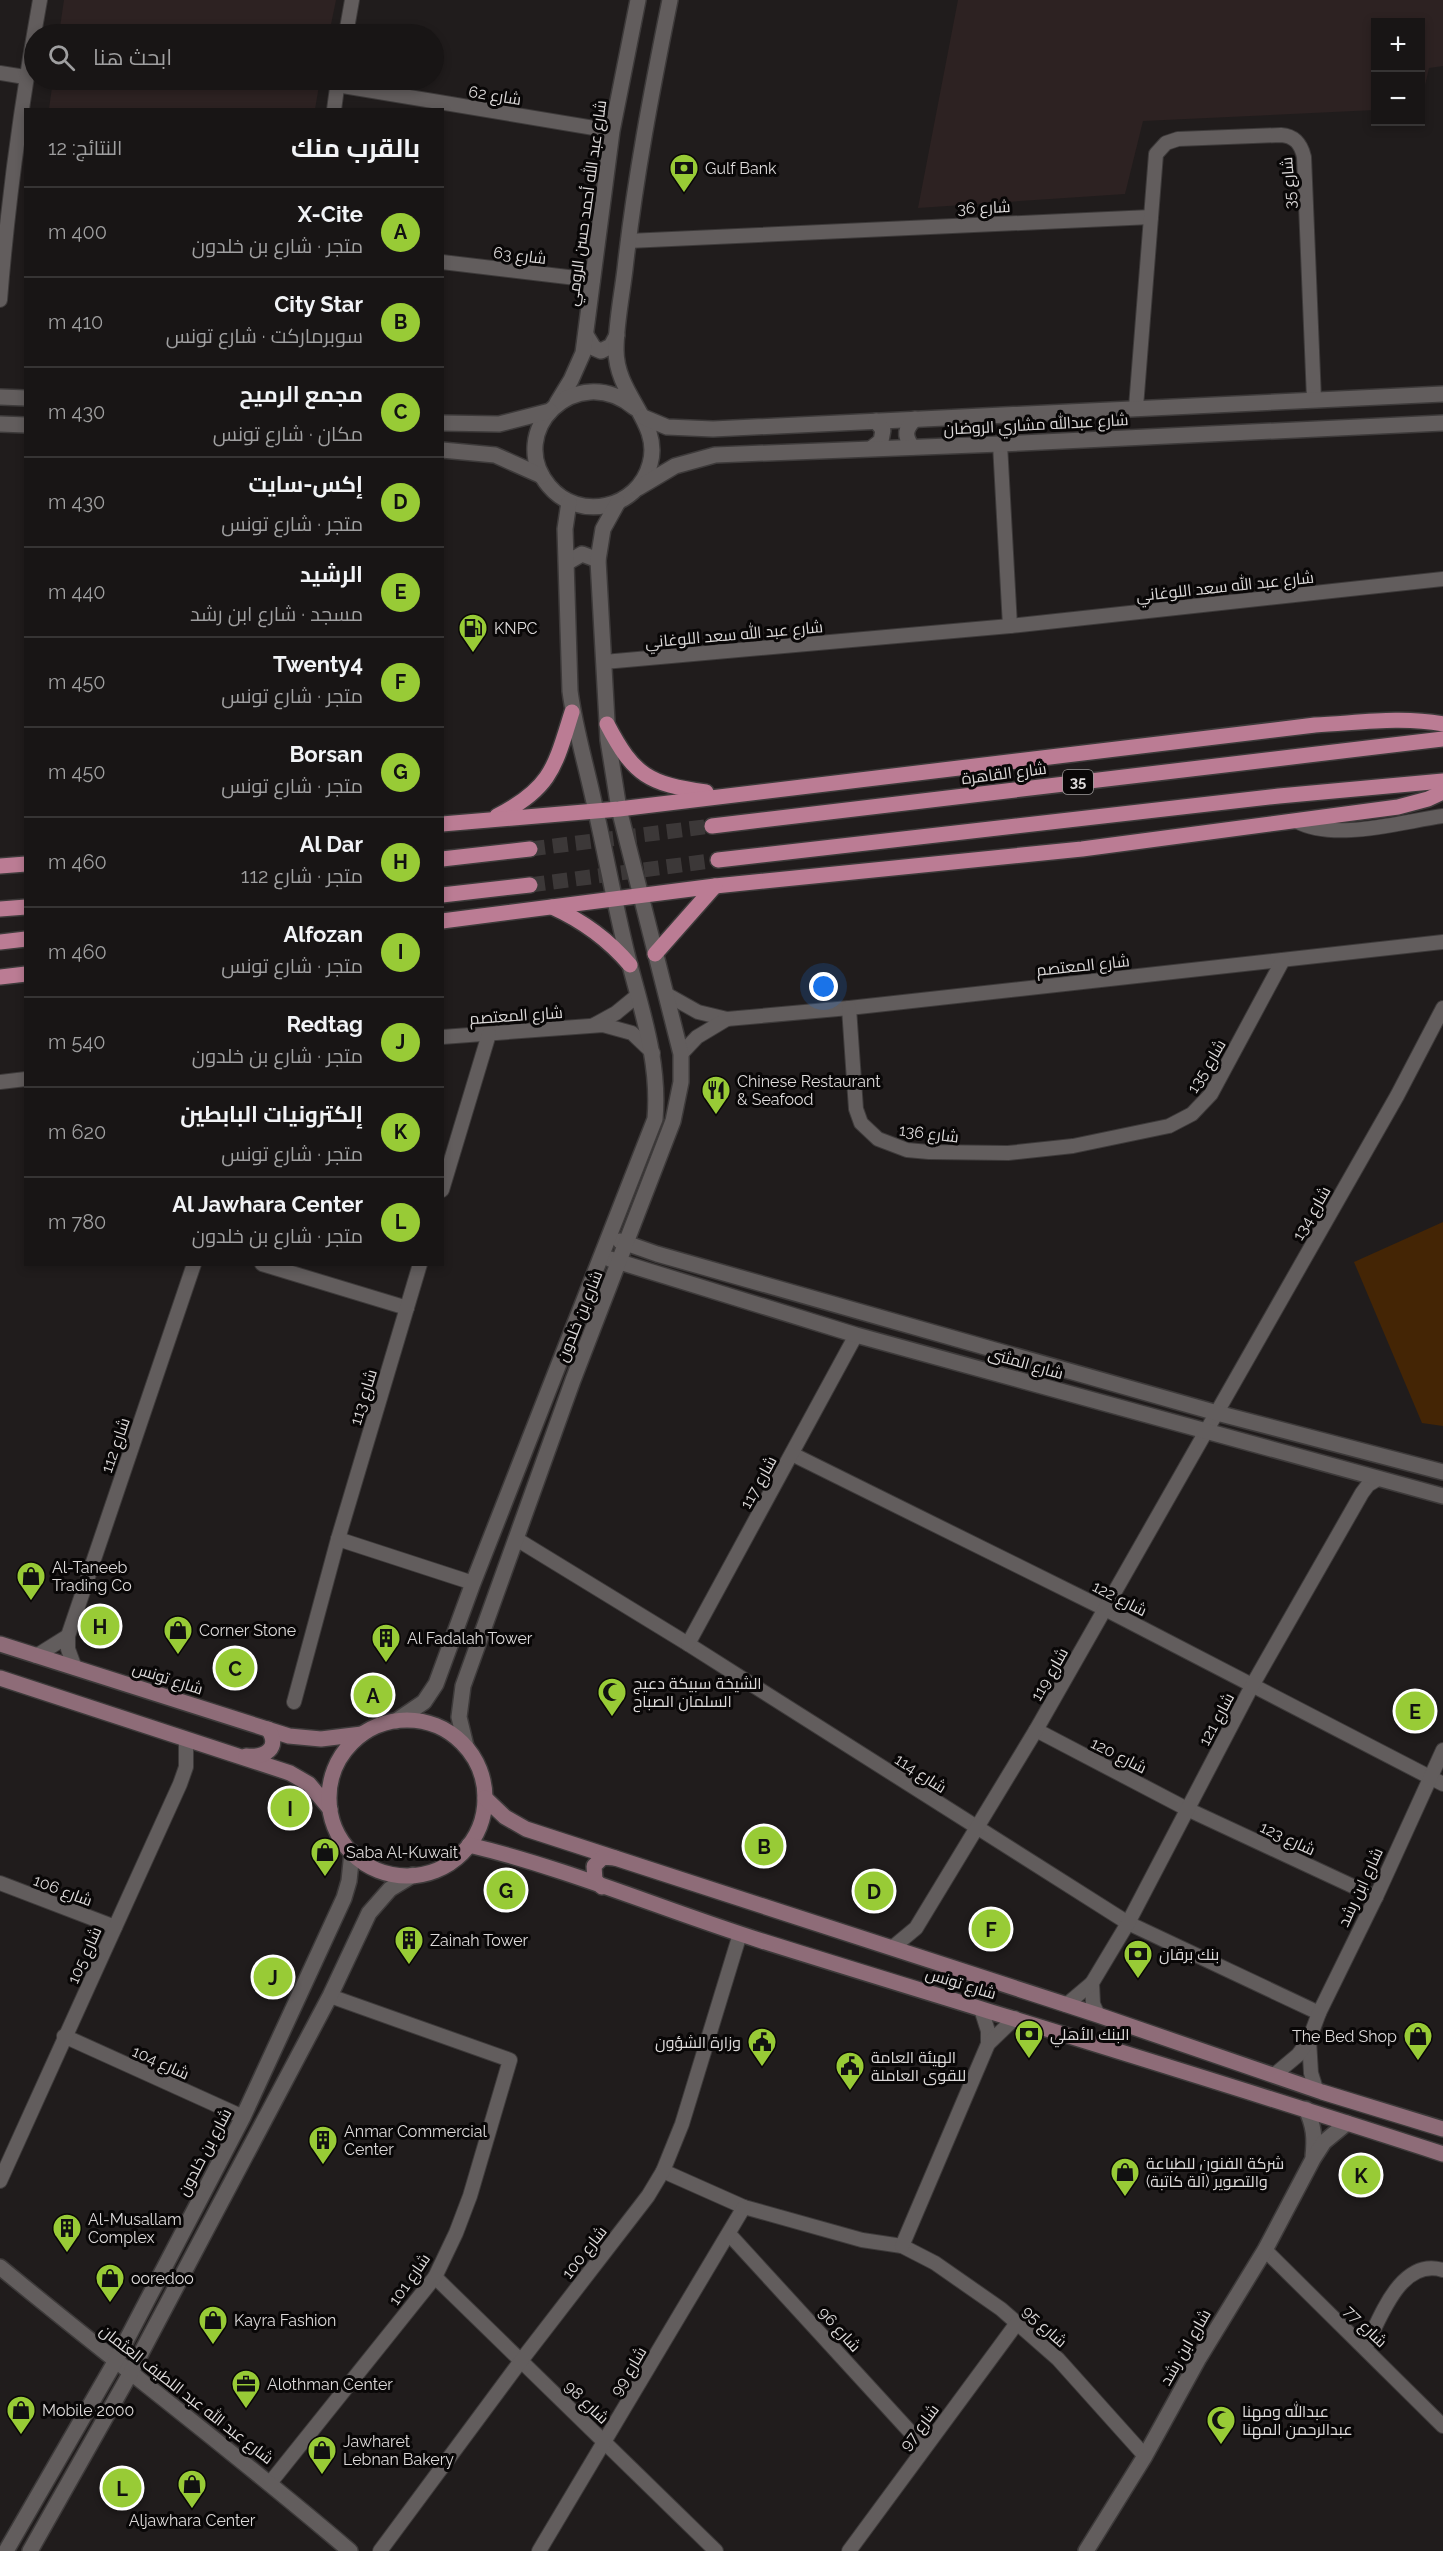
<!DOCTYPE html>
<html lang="ar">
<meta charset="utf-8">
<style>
body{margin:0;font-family:Raleway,Cairo,sans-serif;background:#252222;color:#f1f3f6;direction:rtl}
.controls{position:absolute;right:18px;top:18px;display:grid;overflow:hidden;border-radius:0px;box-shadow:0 3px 9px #0003}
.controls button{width:54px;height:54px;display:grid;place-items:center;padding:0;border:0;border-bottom:2px solid #363434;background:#181515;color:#f1f3f6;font:30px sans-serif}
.you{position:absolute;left:824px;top:987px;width:21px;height:21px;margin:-15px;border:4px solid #fff;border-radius:50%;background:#1a73e8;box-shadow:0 0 0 9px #1a73e833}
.badge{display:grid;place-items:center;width:39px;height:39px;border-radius:50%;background:#98cb36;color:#111;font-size:20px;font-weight:700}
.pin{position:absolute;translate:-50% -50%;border:3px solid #fff;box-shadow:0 2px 6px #0006}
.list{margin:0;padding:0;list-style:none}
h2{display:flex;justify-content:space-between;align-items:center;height:78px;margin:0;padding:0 24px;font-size:26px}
h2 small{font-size:20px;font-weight:400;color:#9f9fa0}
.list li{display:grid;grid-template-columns:39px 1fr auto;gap:18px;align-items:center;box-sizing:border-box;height:90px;padding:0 24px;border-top:2px solid #363434}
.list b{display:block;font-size:22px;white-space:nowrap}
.list p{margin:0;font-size:20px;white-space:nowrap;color:#9f9fa0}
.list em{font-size:20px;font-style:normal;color:#9f9fa0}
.icon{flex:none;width:33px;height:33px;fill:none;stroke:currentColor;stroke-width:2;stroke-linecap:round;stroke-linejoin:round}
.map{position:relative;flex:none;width:1443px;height:2551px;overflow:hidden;direction:ltr}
.search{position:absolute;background:#181515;box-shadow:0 3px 9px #0003;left:24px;top:24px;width:420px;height:66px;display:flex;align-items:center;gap:15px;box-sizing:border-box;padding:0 21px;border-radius:33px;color:#9f9fa0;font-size:22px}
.panel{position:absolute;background:#181515;box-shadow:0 3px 9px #0003;left:24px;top:108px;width:420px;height:1158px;border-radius:0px;direction:rtl}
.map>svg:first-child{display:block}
.built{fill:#2d2222}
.green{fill:#442505}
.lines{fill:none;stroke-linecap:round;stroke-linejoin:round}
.primary-tunnel{stroke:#3c3838;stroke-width:15;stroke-dasharray:15 8;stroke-linecap:butt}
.minor-casing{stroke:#3d3a3a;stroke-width:16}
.tertiary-casing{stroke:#3d3a3a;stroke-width:18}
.secondary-casing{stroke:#3d3a3a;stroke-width:18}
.primary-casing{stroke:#3d3a3a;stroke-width:18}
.minor{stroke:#625d5d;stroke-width:14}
.tertiary{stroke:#625d5d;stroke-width:15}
.secondary{stroke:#8e6c78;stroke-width:15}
.primary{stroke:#bb7c94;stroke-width:15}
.labels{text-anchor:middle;stroke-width:6;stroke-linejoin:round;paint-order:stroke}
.shield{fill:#090707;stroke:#9d9b9b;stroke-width:1.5}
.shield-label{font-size:15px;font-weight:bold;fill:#dddada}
.street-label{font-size:16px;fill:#dddada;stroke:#090707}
.poi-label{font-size:16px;fill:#dddada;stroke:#090707;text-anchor:start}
</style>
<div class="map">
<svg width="1443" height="2551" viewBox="0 0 1443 2551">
<rect width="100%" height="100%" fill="#201c1c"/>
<g class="built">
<path d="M64 0H336L329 34H59Z"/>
<path d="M958 0H1443V66L1429 68 1421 102 1420 22H1376L1375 110 1143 121 1125 194 918 208Z"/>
<path d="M53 80H320L315 109H49Z"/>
</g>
<path class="green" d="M1443 1222V1426L1422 1423 1354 1262Z"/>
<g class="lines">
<g class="primary-tunnel">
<path d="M530 849 712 826"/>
<path d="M530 885 718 860"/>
</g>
<g class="minor-casing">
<g id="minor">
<path d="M346 34 352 0"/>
<path d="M0 73 25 77"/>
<path d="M337 85 612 131"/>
<path d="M334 110 338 80"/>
<path d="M628 241 1151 217"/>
<path d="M442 262 593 280"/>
<path d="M0 300C8 199 22 99 40 0"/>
<path d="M1136 407 1156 154 1166 143 1178 139 1281 135C1295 136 1301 144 1304 157L1314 399"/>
<path d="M1000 444 1010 626"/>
<path d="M604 662 1010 626 1443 579"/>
<path d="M1296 821C1335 842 1400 822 1443 816"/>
<path d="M666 994 698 1012 727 1019 849 1008 1443 942"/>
<path d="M849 1008 856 1109 861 1123 878 1139 907 1150 929 1152 1008 1153 1073 1146 1169 1126 1192 1114 1211 1094 1283 960"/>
<path d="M594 1025 616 1013 638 995"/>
<path d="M442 1037 603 1025 632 1033 653 1053"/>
<path d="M681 1054 697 1037 727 1019"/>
<path d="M0 1082 26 1079"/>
<path d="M442 1190 489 1034"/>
<path d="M262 1264 407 1308"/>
<path d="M792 1454 1105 1609 1443 1784"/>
<path d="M338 1539 473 1583"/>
<path d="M518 1540 688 1644 1128 1923 1319 2013"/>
<path d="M688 1644 856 1335"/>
<path d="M36 1656 68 1636"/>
<path d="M75 1668 68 1649V1636L194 1264"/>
<path d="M294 1702 338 1539 420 1264"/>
<path d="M1036 1730 1187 1809 1376 1897"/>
<path d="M0 1883 115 1927"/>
<path d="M892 1948 916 1928 1036 1730 1397 1096 1443 1008"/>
<path d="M1092 1983 1093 2004 1098 2015"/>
<path d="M1066 2005 1092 1983 1128 1923 1253 1684 1362 1493 1368 1485 1378 1479"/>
<path d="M981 2009 988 2031V2044"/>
<path d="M64 2036 243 2117"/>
<path d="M1309 2040 1311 2073 1316 2089"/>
<path d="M1274 2075 1298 2055 1309 2040 1319 2013 1376 1897 1443 1750"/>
<path d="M663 2171 744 2207 862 2240 902 2246 935 2263 1001 2309 1058 2359 1145 2456"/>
<path d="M0 2181 180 1784 186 1767V1740"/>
<path d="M729 2234 924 2447"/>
<path d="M902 2246 988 2044 1015 2018"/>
<path d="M1265 2250 1443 2426"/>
<path d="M435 2277 716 2551"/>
<path d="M1365 2348C1380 2319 1400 2257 1443 2270"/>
<path d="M270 2483 435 2277 456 2233 470 2196 510 2060 330 1996"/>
<path d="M380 2551 520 2362 648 2196 663 2171 682 2124 740 1934"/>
<path d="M539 2551 744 2207"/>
<path d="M849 2551 1017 2323"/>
</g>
</g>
<g class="tertiary-casing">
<g id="tertiary">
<path d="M586 335 594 348 601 351 611 346 617 335"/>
<path d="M0 397 26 398"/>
<path d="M557 403 571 380 583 353 612 131 638 0"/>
<path d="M635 408C576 359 504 432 549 486 579 522 638 509 650 464 662 422 616 396 616 350 616 323 622 295 625 269 635 178 652 89 670 0"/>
<path d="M643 417 667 427 713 429 1443 394"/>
<path d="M442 423 499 424 550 411"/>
<path d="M0 424 26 425"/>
<path d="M912 447C904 435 905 429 915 419"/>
<path d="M872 448 881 441 883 430 876 421"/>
<path d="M442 450 495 455 542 476"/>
<path d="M638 488 675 466 715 455 1000 444 1443 423"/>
<path d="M568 562 582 554 598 560"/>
<path d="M620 1241 657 1254 1217 1413 1443 1472"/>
<path d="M610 1259 856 1335 1443 1496"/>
<path d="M396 1721 424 1702 436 1684 473 1583 655 1119C660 1061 641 1009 627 954 615 905 606 856 595 807 587 768 575 730 570 691L565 529 569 502"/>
<path d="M466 1746 459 1717 463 1686 573 1380 673 1121 681 1082V1054L619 809 608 740 598 560 603 529 618 502"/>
<path d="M1306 2109C1314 2126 1315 2138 1313 2156"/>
<path d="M0 2267C116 2363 236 2453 350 2551"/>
<path d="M6 2551 115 2362 243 2117 344 1898 349 1881 352 1852"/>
<path d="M30 2551 130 2374 330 1996 369 1913 390 1889 413 1875"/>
<path d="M1086 2551 1145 2456 1199 2358 1265 2250 1313 2159 1324 2142 1347 2123"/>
</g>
</g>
<g class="secondary-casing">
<g id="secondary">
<path d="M0 1644 289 1736 321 1739 362 1734"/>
<path d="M0 1678 290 1773 309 1784 330 1809"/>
<circle cx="407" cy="1798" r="78"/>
<path d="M246 1756C265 1758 281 1748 268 1729"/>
<path d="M485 1798 505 1817 526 1829 1098 2015 1322 2092 1443 2129"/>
<path d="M469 1845C569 1869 664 1910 762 1941 989 2012 1217 2080 1443 2154"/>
<path d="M602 1887 595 1880 594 1866 603 1857 615 1858"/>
</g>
</g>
<g class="primary-casing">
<g id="primary">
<path d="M607 724C634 776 649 784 706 792"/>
<path d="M497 816C552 788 555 766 572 712"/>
<path d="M442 824 619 809 1315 725C1358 723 1401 716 1443 724"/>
<path d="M712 826 1443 739"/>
<path d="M442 859 530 849"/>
<path d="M718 860 1279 796 1443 781"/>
<path d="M0 866 26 864"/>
<path d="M442 895 530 885"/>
<path d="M552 907C583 921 608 939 630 965"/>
<path d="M0 909 26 907"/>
<path d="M442 921 715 886 1082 849 1398 807 1428 799 1443 792"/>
<path d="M0 942 26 939"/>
<path d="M655 954 715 886"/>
<path d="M0 977 26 974"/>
</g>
</g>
<use href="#minor" class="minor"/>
<use href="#tertiary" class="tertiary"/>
<use href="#secondary" class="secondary"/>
<use href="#primary" class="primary"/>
</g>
<defs>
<g id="bank-pin" transform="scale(1.5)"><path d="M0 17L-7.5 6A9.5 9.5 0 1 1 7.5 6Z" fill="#98cb36" stroke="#090707"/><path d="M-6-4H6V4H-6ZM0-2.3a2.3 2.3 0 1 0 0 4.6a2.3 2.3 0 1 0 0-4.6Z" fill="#111"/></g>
<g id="fuel-pin" transform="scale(1.5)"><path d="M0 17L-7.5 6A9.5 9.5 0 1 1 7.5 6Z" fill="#98cb36" stroke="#090707"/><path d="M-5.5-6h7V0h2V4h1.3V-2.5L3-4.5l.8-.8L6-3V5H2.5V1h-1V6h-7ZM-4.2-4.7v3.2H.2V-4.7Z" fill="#111"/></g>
<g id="restaurant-pin" transform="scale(1.5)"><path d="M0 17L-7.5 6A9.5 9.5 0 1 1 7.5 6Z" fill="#98cb36" stroke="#090707"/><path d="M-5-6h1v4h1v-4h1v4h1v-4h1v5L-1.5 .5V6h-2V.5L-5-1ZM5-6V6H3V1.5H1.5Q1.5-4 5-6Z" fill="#111"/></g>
<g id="shop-pin" transform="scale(1.5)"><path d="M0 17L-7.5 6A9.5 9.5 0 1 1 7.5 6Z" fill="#98cb36" stroke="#090707"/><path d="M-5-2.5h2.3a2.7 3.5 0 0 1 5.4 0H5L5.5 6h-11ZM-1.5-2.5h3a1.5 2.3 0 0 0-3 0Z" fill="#111"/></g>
<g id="building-pin" transform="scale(1.5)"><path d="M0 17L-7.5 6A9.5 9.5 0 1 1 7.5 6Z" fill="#98cb36" stroke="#090707"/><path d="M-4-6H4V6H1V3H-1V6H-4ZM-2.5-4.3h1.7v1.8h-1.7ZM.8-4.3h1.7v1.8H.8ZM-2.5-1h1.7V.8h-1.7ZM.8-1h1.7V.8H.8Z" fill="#111"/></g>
<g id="mosque-pin" transform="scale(1.5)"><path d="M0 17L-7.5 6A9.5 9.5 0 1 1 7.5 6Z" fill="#98cb36" stroke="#090707"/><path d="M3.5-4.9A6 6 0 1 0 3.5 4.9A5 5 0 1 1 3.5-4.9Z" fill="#111"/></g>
<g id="civic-pin" transform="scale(1.5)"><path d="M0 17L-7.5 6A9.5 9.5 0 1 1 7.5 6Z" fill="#98cb36" stroke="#090707"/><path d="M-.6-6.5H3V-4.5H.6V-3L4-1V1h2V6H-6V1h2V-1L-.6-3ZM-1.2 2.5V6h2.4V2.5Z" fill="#111"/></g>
<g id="office-pin" transform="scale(1.5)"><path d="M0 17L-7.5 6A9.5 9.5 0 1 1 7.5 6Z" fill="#98cb36" stroke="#090707"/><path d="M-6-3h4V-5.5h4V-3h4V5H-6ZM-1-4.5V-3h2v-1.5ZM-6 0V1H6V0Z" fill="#111"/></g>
</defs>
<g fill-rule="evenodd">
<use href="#bank-pin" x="684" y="168"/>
<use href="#fuel-pin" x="473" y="628"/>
<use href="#restaurant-pin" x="716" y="1090"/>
<use href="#shop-pin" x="31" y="1576"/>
<use href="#shop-pin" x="178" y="1630"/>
<use href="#building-pin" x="386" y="1638"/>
<use href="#mosque-pin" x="612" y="1692"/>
<use href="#shop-pin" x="325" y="1852"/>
<use href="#building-pin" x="409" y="1940"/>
<use href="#bank-pin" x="1138" y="1954"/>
<use href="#bank-pin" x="1029" y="2034"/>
<use href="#shop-pin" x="1418" y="2036"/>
<use href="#civic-pin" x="762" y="2042"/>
<use href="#civic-pin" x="850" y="2066"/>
<use href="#building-pin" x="323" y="2140"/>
<use href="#shop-pin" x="1125" y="2172"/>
<use href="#building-pin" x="67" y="2228"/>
<use href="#shop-pin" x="110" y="2278"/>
<use href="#shop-pin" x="213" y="2320"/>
<use href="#office-pin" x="246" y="2384"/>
<use href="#shop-pin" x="21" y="2410"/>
<use href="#mosque-pin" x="1221" y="2420"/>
<use href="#shop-pin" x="322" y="2450"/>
<use href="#shop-pin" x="192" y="2484"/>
</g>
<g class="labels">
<rect class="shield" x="1063" y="770" width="30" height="24" rx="4.5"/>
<g class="shield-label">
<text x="1078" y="787">35</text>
</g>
<g class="street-label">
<text transform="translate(495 95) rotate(9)" y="6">شارع 62</text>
<text transform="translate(1288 183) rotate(-94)" y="6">شارع 35</text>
<text transform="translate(586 203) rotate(-82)" y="6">شارع عبد الله أحمد حسن الرومي</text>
<text transform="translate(984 207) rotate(-2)" y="6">شارع 36</text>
<text transform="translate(520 255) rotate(7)" y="6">شارع 63</text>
<text transform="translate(1036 424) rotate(-3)" y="6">شارع عبدالله مشاري الروضان</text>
<text transform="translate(1225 586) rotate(-6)" y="6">شارع عبد الله سعد اللوغاني</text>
<text transform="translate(734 634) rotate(-5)" y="6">شارع عبد الله سعد اللوغاني</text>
<text transform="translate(1004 773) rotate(-7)" y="6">شارع القاهرة</text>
<text transform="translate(1083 965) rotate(-6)" y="6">شارع المعتصم</text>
<text transform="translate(516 1015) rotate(-4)" y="6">شارع المعتصم</text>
<text transform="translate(1206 1066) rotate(-59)" y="6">شارع 135</text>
<text transform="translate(929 1133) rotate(7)" y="6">شارع 136</text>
<text transform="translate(1311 1213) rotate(-60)" y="6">شارع 134</text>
<text transform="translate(579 1316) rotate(-68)" y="6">شارع بن خلدون</text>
<text transform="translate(1026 1363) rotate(16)" y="6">شارع المثنى</text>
<text transform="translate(363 1397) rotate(-73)" y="6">شارع 113</text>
<text transform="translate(115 1445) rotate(-71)" y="6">شارع 112</text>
<text transform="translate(758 1482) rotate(-61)" y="6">شارع 117</text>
<text transform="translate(1120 1598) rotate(27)" y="6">شارع 122</text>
<text transform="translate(1049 1674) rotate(-60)" y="6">شارع 119</text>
<text transform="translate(168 1678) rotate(18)" y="6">شارع تونس</text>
<text transform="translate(1216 1719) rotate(-62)" y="6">شارع 121</text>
<text transform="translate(1119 1755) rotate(27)" y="6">شارع 120</text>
<text transform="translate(921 1773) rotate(33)" y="6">شارع 114</text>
<text transform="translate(1288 1838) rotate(25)" y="6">شارع 123</text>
<text transform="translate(1360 1887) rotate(-65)" y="6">شارع ابن رشد</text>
<text transform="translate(63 1890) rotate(21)" y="6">شارع 106</text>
<text transform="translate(84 1955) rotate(-66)" y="6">شارع 105</text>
<text transform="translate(961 1983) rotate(17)" y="6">شارع تونس</text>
<text transform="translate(161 2062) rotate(24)" y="6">شارع 104</text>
<text transform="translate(204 2152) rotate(-62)" y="6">شارع بن خلدون</text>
<text transform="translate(584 2252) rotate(-52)" y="6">شارع 100</text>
<text transform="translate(409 2279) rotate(-55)" y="6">شارع 101</text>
<text transform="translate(1045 2326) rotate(42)" y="6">شارع 95</text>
<text transform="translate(1366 2326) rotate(44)" y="6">شارع 77</text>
<text transform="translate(840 2329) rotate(48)" y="6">شارع 96</text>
<text transform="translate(1185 2347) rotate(-60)" y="6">شارع ابن رشد</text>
<text transform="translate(628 2371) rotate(-59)" y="6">شارع 99</text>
<text transform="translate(187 2394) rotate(38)" y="6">شارع عبد الله عبد اللطيف العثمان</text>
<text transform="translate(587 2402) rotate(44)" y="6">شارع 98</text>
<text transform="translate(919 2427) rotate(-53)" y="6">شارع 97</text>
</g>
<g class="poi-label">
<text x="705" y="174">Gulf Bank</text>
<text x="494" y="634">KNPC</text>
<text x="737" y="1087">Chinese Restaurant<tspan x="737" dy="18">&amp; Seafood</tspan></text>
<text x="52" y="1573">Al-Taneeb<tspan x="52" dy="18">Trading Co</tspan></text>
<text x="199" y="1636">Corner Stone</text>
<text x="407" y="1644">Al Fadalah Tower</text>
<text x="633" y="1689">الشيخة سبيكة دعيج<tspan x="633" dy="18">السلمان الصباح</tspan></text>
<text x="346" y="1858">Saba Al-Kuwait</text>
<text x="430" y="1946">Zainah Tower</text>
<text x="1159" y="1960">بنك برقان</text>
<text x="1050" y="2040">البنك الأهلي</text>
<text x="1397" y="2042" text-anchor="end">The Bed Shop</text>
<text x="741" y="2048" text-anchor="end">وزارة الشؤون</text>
<text x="871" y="2063">الهيئة العامة<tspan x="871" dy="18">للقوى العاملة</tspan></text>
<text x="344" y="2137">Anmar Commercial<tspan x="344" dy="18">Center</tspan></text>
<text x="1146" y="2169">شركة الفنون للطباعة<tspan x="1146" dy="18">والتصوير (آلة كاتبة)</tspan></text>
<text x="88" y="2225">Al-Musallam<tspan x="88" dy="18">Complex</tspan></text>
<text x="131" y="2284">ooredoo</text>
<text x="234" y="2326">Kayra Fashion</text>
<text x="267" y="2390">Alothman Center</text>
<text x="42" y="2416">Mobile 2000</text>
<text x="1242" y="2417">عبدالله ومهنا<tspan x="1242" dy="18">عبدالرحمن المهنا</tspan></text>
<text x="343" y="2447">Jawharet<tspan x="343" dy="18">Lebnan Bakery</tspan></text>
<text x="192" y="2526" text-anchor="middle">Aljawhara Center</text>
</g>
</g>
</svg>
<div class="controls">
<button>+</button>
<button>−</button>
</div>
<div class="you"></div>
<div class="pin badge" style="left:373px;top:1695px">A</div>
<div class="pin badge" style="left:764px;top:1846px">B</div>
<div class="pin badge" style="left:235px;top:1668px">C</div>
<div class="pin badge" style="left:874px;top:1891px">D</div>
<div class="pin badge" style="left:1415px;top:1711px">E</div>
<div class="pin badge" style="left:991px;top:1929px">F</div>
<div class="pin badge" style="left:506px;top:1890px">G</div>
<div class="pin badge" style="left:100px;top:1626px">H</div>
<div class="pin badge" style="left:290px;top:1808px">I</div>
<div class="pin badge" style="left:273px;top:1977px">J</div>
<div class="pin badge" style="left:1361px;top:2175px">K</div>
<div class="pin badge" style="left:122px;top:2488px">L</div>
<div class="search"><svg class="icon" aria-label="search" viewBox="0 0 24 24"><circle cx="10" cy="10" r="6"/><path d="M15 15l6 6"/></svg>ابحث هنا</div>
<section class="panel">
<h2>بالقرب منك<small>النتائج: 12</small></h2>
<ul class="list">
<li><span class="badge">A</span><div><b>X-Cite</b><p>متجر · شارع بن خلدون</p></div><em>400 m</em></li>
<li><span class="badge">B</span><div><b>City Star</b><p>سوبرماركت · شارع تونس</p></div><em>410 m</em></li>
<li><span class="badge">C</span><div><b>مجمع الرميح</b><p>مكان · شارع تونس</p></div><em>430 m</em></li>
<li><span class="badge">D</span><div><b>إكس-سايت</b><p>متجر · شارع تونس</p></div><em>430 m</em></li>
<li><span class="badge">E</span><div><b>الرشيد</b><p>مسجد · شارع ابن رشد</p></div><em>440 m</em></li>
<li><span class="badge">F</span><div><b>Twenty4</b><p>متجر · شارع تونس</p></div><em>450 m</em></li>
<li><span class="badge">G</span><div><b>Borsan</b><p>متجر · شارع تونس</p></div><em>450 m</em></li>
<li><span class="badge">H</span><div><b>Al Dar</b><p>متجر · شارع 112</p></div><em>460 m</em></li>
<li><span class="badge">I</span><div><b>Alfozan</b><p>متجر · شارع تونس</p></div><em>460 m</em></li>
<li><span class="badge">J</span><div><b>Redtag</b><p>متجر · شارع بن خلدون</p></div><em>540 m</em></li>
<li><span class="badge">K</span><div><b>إلكترونيات البابطين</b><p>متجر · شارع تونس</p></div><em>620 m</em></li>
<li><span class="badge">L</span><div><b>Al Jawhara Center</b><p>متجر · شارع بن خلدون</p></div><em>780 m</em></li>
</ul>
</section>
</div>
